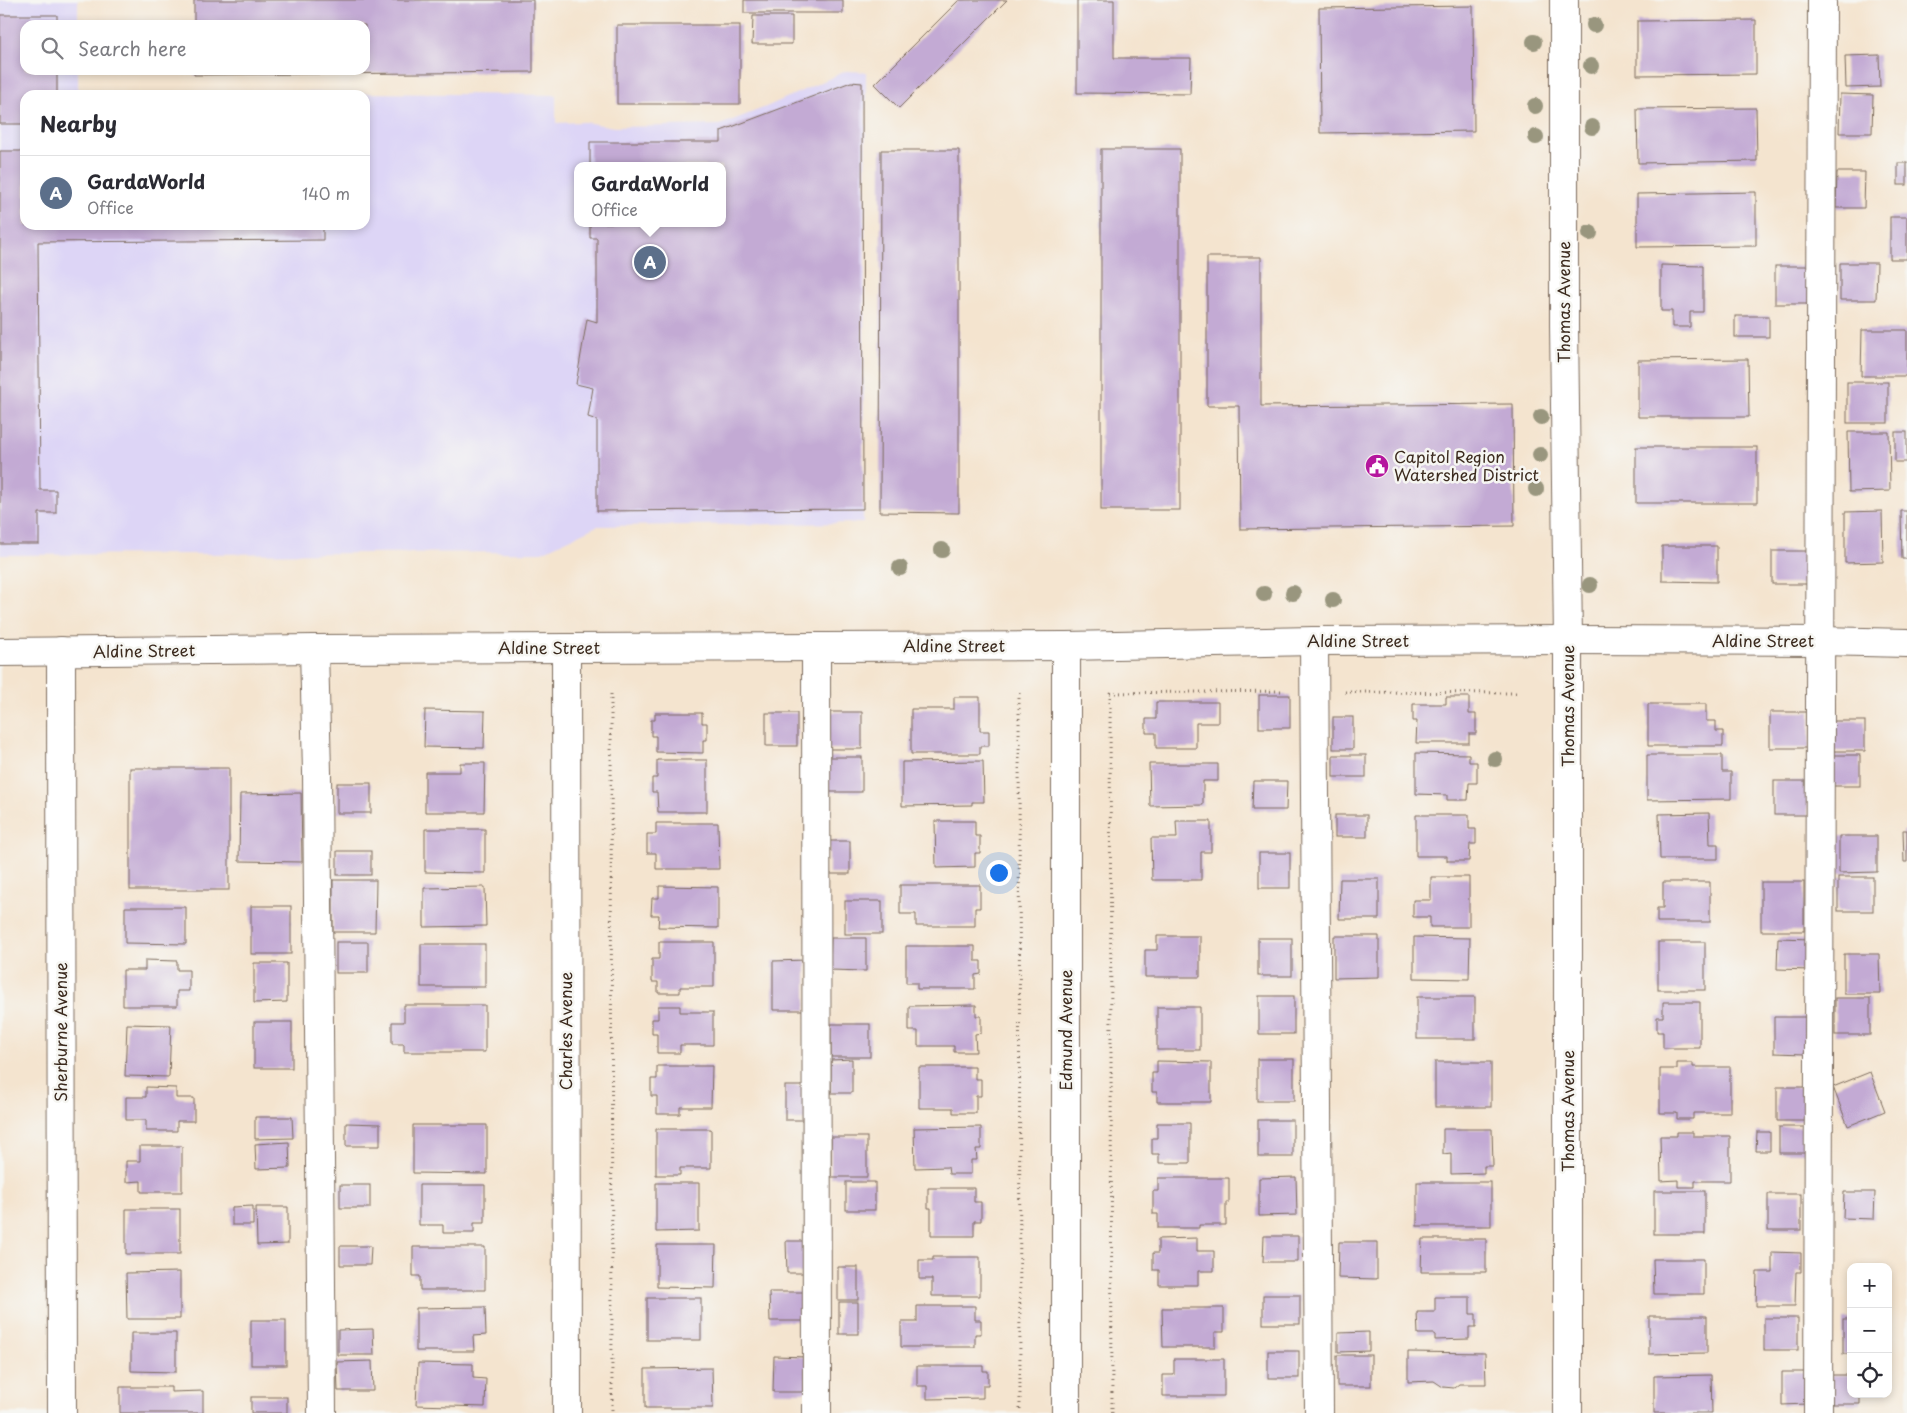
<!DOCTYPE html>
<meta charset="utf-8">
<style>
body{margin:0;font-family:"Playpen Sans",sans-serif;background:#f2f2f3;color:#2b2b33}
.controls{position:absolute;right:15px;bottom:15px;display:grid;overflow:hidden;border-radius:10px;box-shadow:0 2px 8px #0003}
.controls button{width:45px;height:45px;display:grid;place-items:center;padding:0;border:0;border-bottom:1px solid #e1e1e2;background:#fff;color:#2b2b33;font:25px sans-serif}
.you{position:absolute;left:998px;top:872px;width:18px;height:18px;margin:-12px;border:4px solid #fff;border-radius:50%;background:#1a73e8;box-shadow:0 0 0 8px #1a73e833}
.badge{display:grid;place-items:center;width:32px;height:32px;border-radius:50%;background:#db2777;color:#fff;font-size:16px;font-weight:700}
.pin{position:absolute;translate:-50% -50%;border:2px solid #fff;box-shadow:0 1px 5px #0006}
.popup{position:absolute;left:574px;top:162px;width:152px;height:65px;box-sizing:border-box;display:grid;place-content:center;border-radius:10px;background:#fff;filter:drop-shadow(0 1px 4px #0005);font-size:16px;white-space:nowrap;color:#7c7c81}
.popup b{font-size:19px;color:#2b2b33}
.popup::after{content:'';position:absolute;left:50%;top:100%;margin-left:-10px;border:10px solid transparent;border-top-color:#fff}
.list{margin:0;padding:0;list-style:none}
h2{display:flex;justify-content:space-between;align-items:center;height:65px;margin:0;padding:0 20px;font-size:21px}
h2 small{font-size:16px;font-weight:400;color:#7c7c81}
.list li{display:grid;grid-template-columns:32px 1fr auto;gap:15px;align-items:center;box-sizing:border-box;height:75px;padding:0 20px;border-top:1px solid #e1e1e2}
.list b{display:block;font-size:19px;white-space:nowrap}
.list p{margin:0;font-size:16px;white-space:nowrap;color:#7c7c81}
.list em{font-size:16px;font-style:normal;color:#7c7c81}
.icon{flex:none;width:28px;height:28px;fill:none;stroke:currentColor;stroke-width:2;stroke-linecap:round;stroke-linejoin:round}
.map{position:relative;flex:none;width:1907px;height:1413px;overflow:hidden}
.search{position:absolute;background:#fff;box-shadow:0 2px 8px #0003;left:20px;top:20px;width:350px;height:55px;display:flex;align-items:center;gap:12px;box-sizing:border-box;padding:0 18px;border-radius:15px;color:#7c7c81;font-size:19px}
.panel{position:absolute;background:#fff;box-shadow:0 2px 8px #0003;left:20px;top:90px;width:350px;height:140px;border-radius:15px}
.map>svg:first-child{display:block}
.built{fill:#ddd5f6;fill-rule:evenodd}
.building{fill:#c3aad4}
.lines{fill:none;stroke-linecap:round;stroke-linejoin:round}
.minor-casing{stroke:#7c6b5c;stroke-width:30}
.path{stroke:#7c6b5c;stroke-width:3;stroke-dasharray:1 4;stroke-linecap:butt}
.minor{stroke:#fff;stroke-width:28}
.tree{fill:#99967e}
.labels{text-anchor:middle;stroke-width:5;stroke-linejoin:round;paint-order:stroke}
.street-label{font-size:16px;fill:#3b2a1e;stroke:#f6f6f2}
.poi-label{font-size:16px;fill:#3b2a1e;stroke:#f6f6f2;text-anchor:start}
</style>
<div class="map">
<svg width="1907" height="1413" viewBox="0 0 1907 1413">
<rect width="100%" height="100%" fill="#f6f6f2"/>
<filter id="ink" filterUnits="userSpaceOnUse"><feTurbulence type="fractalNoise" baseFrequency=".02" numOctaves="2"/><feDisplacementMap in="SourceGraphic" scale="10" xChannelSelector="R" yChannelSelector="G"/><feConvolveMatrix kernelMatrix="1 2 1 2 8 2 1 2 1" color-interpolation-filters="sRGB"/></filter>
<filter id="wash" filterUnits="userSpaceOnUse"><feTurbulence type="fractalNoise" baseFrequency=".0096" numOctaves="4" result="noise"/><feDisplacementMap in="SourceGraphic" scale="20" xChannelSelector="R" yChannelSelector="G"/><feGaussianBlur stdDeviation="1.12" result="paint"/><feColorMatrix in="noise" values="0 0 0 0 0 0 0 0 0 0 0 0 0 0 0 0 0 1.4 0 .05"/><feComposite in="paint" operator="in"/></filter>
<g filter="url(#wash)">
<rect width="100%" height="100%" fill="#f4e4cf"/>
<path class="built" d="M0 0H78V25H25V70H78V95H25V225H365V95H263V92L556 95V123L584 122 614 127 720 125 766 107 846 71 866 72 863 523 597 526 542 552 0 555ZM578 166H722V223H578Z"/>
<g id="blocks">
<g class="building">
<path d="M194 0H533V72L194 75V70H365V25H194Z"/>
<rect x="744" y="0" width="99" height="13"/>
<path d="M959 0H1007L899 108 875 84Z"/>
<path d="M1077 0H1114V58H1191L1190 94 1077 93Z"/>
<path d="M1473 6 1474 131 1320 133 1319 8Z"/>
<path d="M0 15H57V25H25V70H57V95H25V124H0Z"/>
<path d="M753 16H792V44H752Z"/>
<path d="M1756 20V74L1637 75V21Z"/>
<rect x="617" y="25" width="123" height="79"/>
<path d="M1879 55 1880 87 1846 88 1845 56Z"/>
<path d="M851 82 862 83 863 509 597 511V420L588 417 593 388 576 384 587 319 597 322V238H590V223H722V166H590V142H721V131Z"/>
<path d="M1840 94 1873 95 1872 133H1839Z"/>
<path d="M1756 108 1757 161 1638 163 1637 109Z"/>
<rect x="1101" y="149" width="79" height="361"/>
<path d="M881 150H959V513L880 512Z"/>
<path d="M0 151H25V225H323V240L38 242 40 490H56V513H39V544H0Z"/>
<rect x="1898" y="163" width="9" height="22"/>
<path d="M1837 172H1865L1864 208H1836Z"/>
<path d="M1756 192V246L1637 247V194Z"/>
<rect x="1890" y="217" width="17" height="42"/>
<path d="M1207 257H1261V406L1513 404 1514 526 1240 529 1239 406H1207Z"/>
<path d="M1840 263H1877L1876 300H1840Z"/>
<path d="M1661 265 1703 266V312H1690V327H1672V311H1661Z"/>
<rect x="1775" y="266" width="36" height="38"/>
<rect x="1735" y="316" width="34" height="21"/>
<path d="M1862 330H1907V376H1861Z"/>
<path d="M1748 359 1749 417H1638V360Z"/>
<rect x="1847" y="382" width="41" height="41"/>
<path d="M1848 432H1889L1890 491 1849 492Z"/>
<rect x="1895" y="432" width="12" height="30"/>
<rect x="1636" y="447" width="121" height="56"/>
<path d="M1882 511 1883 562 1845 563V512Z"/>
<path d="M1901 511H1907V559H1902Z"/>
<path d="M1662 546H1717V582L1662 581Z"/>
<rect x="1772" y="551" width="37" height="33"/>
<rect x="1259" y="695" width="31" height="33"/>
<path d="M954 697H980V731H989V746H980V754H911V709H954Z"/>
<path d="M1446 697H1469V714H1476V734H1469V743H1416L1417 721H1413V704H1446Z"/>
<path d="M1156 702H1218V723H1196V748H1156V733H1146V719H1156Z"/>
<path d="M1648 704H1706V721H1716V731H1723V746H1648Z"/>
<path d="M425 710 485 711 484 748 424 747Z"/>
<path d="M827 712H862V749H828Z"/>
<path d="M1770 712H1810L1809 748H1770Z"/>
<path d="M655 713H702V723H707V740H703V753L656 752V736H651V720H655Z"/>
<rect x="766" y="713" width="31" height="33"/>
<rect x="1333" y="717" width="20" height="32"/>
<rect x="1834" y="721" width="31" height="30"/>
<path d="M1416 753 1469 754V762H1477V783H1469L1468 800H1447V795L1416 794Z"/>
<rect x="1333" y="755" width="33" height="22"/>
<path d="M1647 755H1722V772H1731V799L1647 800Z"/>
<rect x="1830" y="755" width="30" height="31"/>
<rect x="828" y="757" width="34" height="35"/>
<path d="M657 760H707V812H658L657 792H652V778H657Z"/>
<path d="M983 761 984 802H972V805L902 806V762Z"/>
<path d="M460 763H485L484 812H425V772H460Z"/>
<path d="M1149 764H1218V781H1203V805L1150 806Z"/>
<rect x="130" y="768" width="99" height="122"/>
<path d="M1253 781H1287L1286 810H1252Z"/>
<rect x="1774" y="781" width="34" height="34"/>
<rect x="337" y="783" width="34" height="30"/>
<path d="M301 793 302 862 239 861 240 794Z"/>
<path d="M1709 813 1710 844H1718V859H1660L1659 814Z"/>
<rect x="1335" y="815" width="32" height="22"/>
<path d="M1416 815H1469V829H1476V844H1470L1469 861H1447V856H1416Z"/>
<path d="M935 821H975V836H980V853H975V867L936 868Z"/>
<path d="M1176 821H1211V852H1201V880H1152L1151 838H1177Z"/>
<path d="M656 823H718L719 869H656V853H647V834H656Z"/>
<path d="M425 829H485V873L425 872Z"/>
<path d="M1903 830H1907V862H1904Z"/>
<path d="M1839 836H1877V872L1839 873Z"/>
<rect x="829" y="841" width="21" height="33"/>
<rect x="337" y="851" width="34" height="24"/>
<rect x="1259" y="853" width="31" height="35"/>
<path d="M1431 877H1469V927H1430V917H1413V900H1431Z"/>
<rect x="1838" y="877" width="35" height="34"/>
<path d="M1340 879H1379V919H1339Z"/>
<path d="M333 880H376L375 932H333Z"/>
<path d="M1663 882H1710V922H1657V908H1663Z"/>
<rect x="1761" y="882" width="43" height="49"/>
<path d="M900 885H980V908H975V926H916V914H900Z"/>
<path d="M659 886 718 887V928L658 927 659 915H651L652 898H659Z"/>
<path d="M485 887 486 926 424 927V888Z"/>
<rect x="845" y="901" width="37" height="33"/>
<rect x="251" y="906" width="40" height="48"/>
<path d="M125 907H186V944L125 943Z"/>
<path d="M1157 936H1200V977H1145V950H1157Z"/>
<path d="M1334 936H1379V977L1334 978Z"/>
<path d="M1414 937 1470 938 1469 979 1414 978Z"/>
<path d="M831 938H866V971L830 970Z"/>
<rect x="1258" y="938" width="34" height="38"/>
<path d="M1778 938 1811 939 1810 970 1777 969Z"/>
<rect x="336" y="942" width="32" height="31"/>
<path d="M659 942H714V987H680V993H658V982H652V959H659Z"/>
<rect x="1658" y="942" width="47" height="48"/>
<rect x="421" y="944" width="64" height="43"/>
<path d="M906 946H975V961H981V974L975 975V989H917V983H906Z"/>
<path d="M1844 954H1879L1880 994H1844Z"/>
<path d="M145 960 177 961V970H189V991H177V1006H123V970H145Z"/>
<path d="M806 960V1010H773V961Z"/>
<path d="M254 963H287V1002L254 1003Z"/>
<rect x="1259" y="996" width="35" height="38"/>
<rect x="1417" y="997" width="58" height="42"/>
<rect x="1835" y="998" width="35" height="37"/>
<path d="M1663 1002H1700V1048H1663V1032H1657V1017H1663Z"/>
<path d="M404 1005H485V1052H404V1044H392V1022H404Z"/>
<path d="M976 1005V1016H981V1033L975 1034 976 1052H954V1046H918V1031H909V1006Z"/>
<path d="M658 1006H680V1012H713V1045H680V1053H657V1034H652V1019H658Z"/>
<rect x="1157" y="1007" width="43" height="43"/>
<path d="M1774 1017H1806V1054L1774 1053Z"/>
<rect x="254" y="1022" width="38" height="46"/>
<path d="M127 1024 171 1025 169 1077 125 1076Z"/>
<rect x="831" y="1024" width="39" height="33"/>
<path d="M852 1059V1093H831V1060Z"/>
<rect x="1257" y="1059" width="37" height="42"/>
<path d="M1157 1061 1211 1062V1102H1157V1092H1152V1073H1157Z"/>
<rect x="1435" y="1062" width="56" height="45"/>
<path d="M1677 1063H1693V1067H1730V1113H1693V1119H1677V1113H1660V1069H1677Z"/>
<path d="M657 1066H712L711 1107H680V1114H657V1096H651V1079H657Z"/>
<path d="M919 1067H975V1079H981V1096H976V1113H953V1108H919Z"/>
<path d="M1870 1072 1885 1111 1848 1126 1833 1087Z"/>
<rect x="785" y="1086" width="23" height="34"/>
<path d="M146 1087 176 1088V1098H194V1121H177V1131H146V1120H126V1097H146Z"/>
<path d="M1777 1087H1808L1809 1121H1777Z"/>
<path d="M255 1117H292L293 1138 255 1139Z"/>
<rect x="1258" y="1120" width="35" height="37"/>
<path d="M346 1123 380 1124V1146H346Z"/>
<path d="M1157 1123H1190V1163H1159V1154H1152V1138H1157Z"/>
<path d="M413 1125H487V1174L413 1173Z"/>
<path d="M981 1127V1149H976L977 1160H971V1174H949L948 1167 915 1168 914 1128Z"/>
<rect x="1779" y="1127" width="31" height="26"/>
<path d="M656 1129H711V1168H680V1175H656Z"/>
<path d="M1443 1129H1492L1493 1166H1484V1173L1451 1174V1153L1443 1154Z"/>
<path d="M1677 1132H1693V1136H1730V1181H1695V1187H1678V1180L1661 1181 1660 1136H1677Z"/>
<path d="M1757 1132H1770V1151H1756Z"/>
<rect x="831" y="1137" width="36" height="40"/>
<path d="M289 1142 290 1168 256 1169 255 1144Z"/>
<path d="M140 1146H182V1192H141V1181L126 1182V1161H140Z"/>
<path d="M1296 1177 1297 1215 1259 1216V1178Z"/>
<path d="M1158 1178H1229V1202H1226V1225H1199V1228H1158V1214H1153V1191H1158Z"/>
<rect x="846" y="1182" width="29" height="28"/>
<rect x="1417" y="1182" width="74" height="44"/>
<path d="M656 1183H699V1231L656 1232Z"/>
<rect x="340" y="1185" width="30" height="23"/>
<path d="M419 1185H485V1223H474V1233H443V1225H419Z"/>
<path d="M928 1188H974V1202H981V1221H974V1236H931V1208H928Z"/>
<rect x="1654" y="1191" width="51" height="43"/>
<path d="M1844 1192H1875L1874 1219 1843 1218Z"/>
<rect x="1768" y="1194" width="33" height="36"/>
<path d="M253 1206V1225H232V1207Z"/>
<path d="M256 1207H288V1244L257 1245Z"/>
<rect x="126" y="1209" width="54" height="45"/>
<path d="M1264 1236H1298V1262H1263Z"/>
<path d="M1197 1238V1251H1214V1271H1198V1285H1159V1270H1153V1253H1158V1239Z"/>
<path d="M1422 1239H1486V1272H1421Z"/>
<path d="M786 1241H807V1273H787Z"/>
<path d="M1339 1242H1377V1279L1338 1278Z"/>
<path d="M657 1245H716L715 1288 657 1287Z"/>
<path d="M340 1246H371L370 1265H340Z"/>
<path d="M413 1247H485V1290H420V1276H413Z"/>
<path d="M1772 1252 1801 1253V1272H1796L1795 1306H1756L1757 1272H1772Z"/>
<path d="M933 1257H980V1296H932V1279H919V1260H933Z"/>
<path d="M1653 1259H1704V1294H1654Z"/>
<rect x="838" y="1267" width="20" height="33"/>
<path d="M180 1272V1319H127L126 1273Z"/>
<path d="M769 1292H803V1321H770Z"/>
<rect x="1263" y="1295" width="37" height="29"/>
<path d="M1435 1297H1470V1314H1476V1327H1469V1339L1435 1340V1334H1418L1417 1312H1435Z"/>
<rect x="647" y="1298" width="54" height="42"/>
<rect x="839" y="1302" width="19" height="32"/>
<path d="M917 1306H975V1320H981V1334H975V1347H901V1322H917Z"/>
<path d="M485 1307 486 1335 473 1336 474 1351H416V1308Z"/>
<path d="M1162 1308H1224V1332H1215V1347H1163Z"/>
<path d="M1649 1316H1707V1353L1649 1354Z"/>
<rect x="1764" y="1318" width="34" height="32"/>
<rect x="1843" y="1319" width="8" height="35"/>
<rect x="251" y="1320" width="35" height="45"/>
<path d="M373 1329 374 1355H338V1330Z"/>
<path d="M1369 1332V1351L1338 1352V1333Z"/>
<path d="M131 1333H176V1372L131 1371Z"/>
<rect x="1268" y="1351" width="31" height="27"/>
<path d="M1408 1352 1485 1353 1486 1384H1459L1454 1388 1443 1387 1434 1381 1408 1382Z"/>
<rect x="1337" y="1355" width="34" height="31"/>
<path d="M774 1356 807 1357V1392H773Z"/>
<path d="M1174 1359H1224V1396H1163V1375H1174Z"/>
<path d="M372 1361 373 1391H338L337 1362Z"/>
<path d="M418 1363 473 1364V1378L486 1379 485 1407 416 1405Z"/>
<path d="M917 1366H983V1371H988V1385H983V1398L927 1399V1386H917Z"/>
<path d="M712 1368 713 1408H645V1369Z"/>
<path d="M1782 1372H1805L1806 1404 1782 1405Z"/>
<path d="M1711 1375 1712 1413H1654V1376Z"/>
<path d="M1831 1375H1851V1394H1860V1404H1831Z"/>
<path d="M120 1387H171V1392L203 1391V1413H120Z"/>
<rect x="251" y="1397" width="36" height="16"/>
</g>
</g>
</g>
<g filter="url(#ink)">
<use href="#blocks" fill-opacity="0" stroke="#7c6b5c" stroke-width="1"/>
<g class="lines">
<g class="minor-casing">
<g id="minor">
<path d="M1564 0V326L1568 640V1413"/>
<path d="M1314 641 1319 1413"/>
<path d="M1066 646V1413"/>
<path d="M816 647 817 1413"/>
<path d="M566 648 567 1413"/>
<path d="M314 649 317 772 322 1413"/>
<path d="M61 651 62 1413"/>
<path d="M0 652 314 649 1066 646 1314 641 1568 640 1821 641 1907 643"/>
<path d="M1818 1413 1822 0"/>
</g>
</g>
<g class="path">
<path d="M1345 692 1519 693"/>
<path d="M1019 693 1020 1413"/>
<path d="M611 694 612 1413"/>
<path d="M1112 1413 1110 693 1284 691"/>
</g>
<use href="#minor" class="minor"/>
</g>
<g class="tree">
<circle cx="1594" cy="25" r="8"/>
<circle cx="1534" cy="42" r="8"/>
<circle cx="1591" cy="66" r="8"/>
<circle cx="1535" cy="106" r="8"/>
<circle cx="1592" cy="127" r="8"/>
<circle cx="1536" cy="137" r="8"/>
<circle cx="1590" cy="233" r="8"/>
<circle cx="1541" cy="417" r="8"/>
<circle cx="1540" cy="455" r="8"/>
<circle cx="1536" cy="489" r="8"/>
<circle cx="942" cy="550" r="8"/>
<circle cx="900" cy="568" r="8"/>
<circle cx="1590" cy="585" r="8"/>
<circle cx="1293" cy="593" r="8"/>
<circle cx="1264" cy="594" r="8"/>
<circle cx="1333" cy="600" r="8"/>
<circle cx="1495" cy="759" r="8"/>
</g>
</g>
<defs>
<g id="civic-disc" transform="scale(1.25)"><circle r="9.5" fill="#b5179e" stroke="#f6f6f2"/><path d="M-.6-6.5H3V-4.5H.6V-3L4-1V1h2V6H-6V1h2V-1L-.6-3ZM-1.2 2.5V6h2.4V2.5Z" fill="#fff"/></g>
</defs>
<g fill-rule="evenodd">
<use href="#civic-disc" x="1377" y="466"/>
</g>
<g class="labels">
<g class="street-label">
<text transform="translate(1564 302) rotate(-90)" y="6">Thomas Avenue</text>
<text x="1358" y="647">Aldine Street</text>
<text x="1763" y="647">Aldine Street</text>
<text x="954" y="652">Aldine Street</text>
<text x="549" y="654">Aldine Street</text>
<text transform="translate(144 651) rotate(-1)" y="6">Aldine Street</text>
<text transform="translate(1568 706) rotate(-90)" y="6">Thomas Avenue</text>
<text transform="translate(1066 1030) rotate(-90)" y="6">Edmund Avenue</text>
<text transform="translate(566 1031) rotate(-90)" y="6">Charles Avenue</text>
<text transform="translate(61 1032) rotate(-90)" y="6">Sherburne Avenue</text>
<text transform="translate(1568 1111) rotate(-90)" y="6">Thomas Avenue</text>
</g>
<g class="poi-label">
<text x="1394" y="463">Capitol Region<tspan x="1394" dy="18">Watershed District</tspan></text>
</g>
</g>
</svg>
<div class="controls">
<button>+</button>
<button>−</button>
<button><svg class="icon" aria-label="locate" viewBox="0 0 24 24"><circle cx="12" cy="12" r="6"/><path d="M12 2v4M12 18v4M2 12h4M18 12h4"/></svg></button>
</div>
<div class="you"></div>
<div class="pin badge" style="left:650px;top:262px;background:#5c6f8a">A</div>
<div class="popup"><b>GardaWorld</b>Office</div>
<div class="search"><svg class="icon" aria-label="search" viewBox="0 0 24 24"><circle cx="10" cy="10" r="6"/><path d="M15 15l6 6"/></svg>Search here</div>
<section class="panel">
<h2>Nearby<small></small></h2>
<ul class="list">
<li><span class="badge" style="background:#5c6f8a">A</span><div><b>GardaWorld</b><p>Office</p></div><em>140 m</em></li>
</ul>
</section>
</div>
